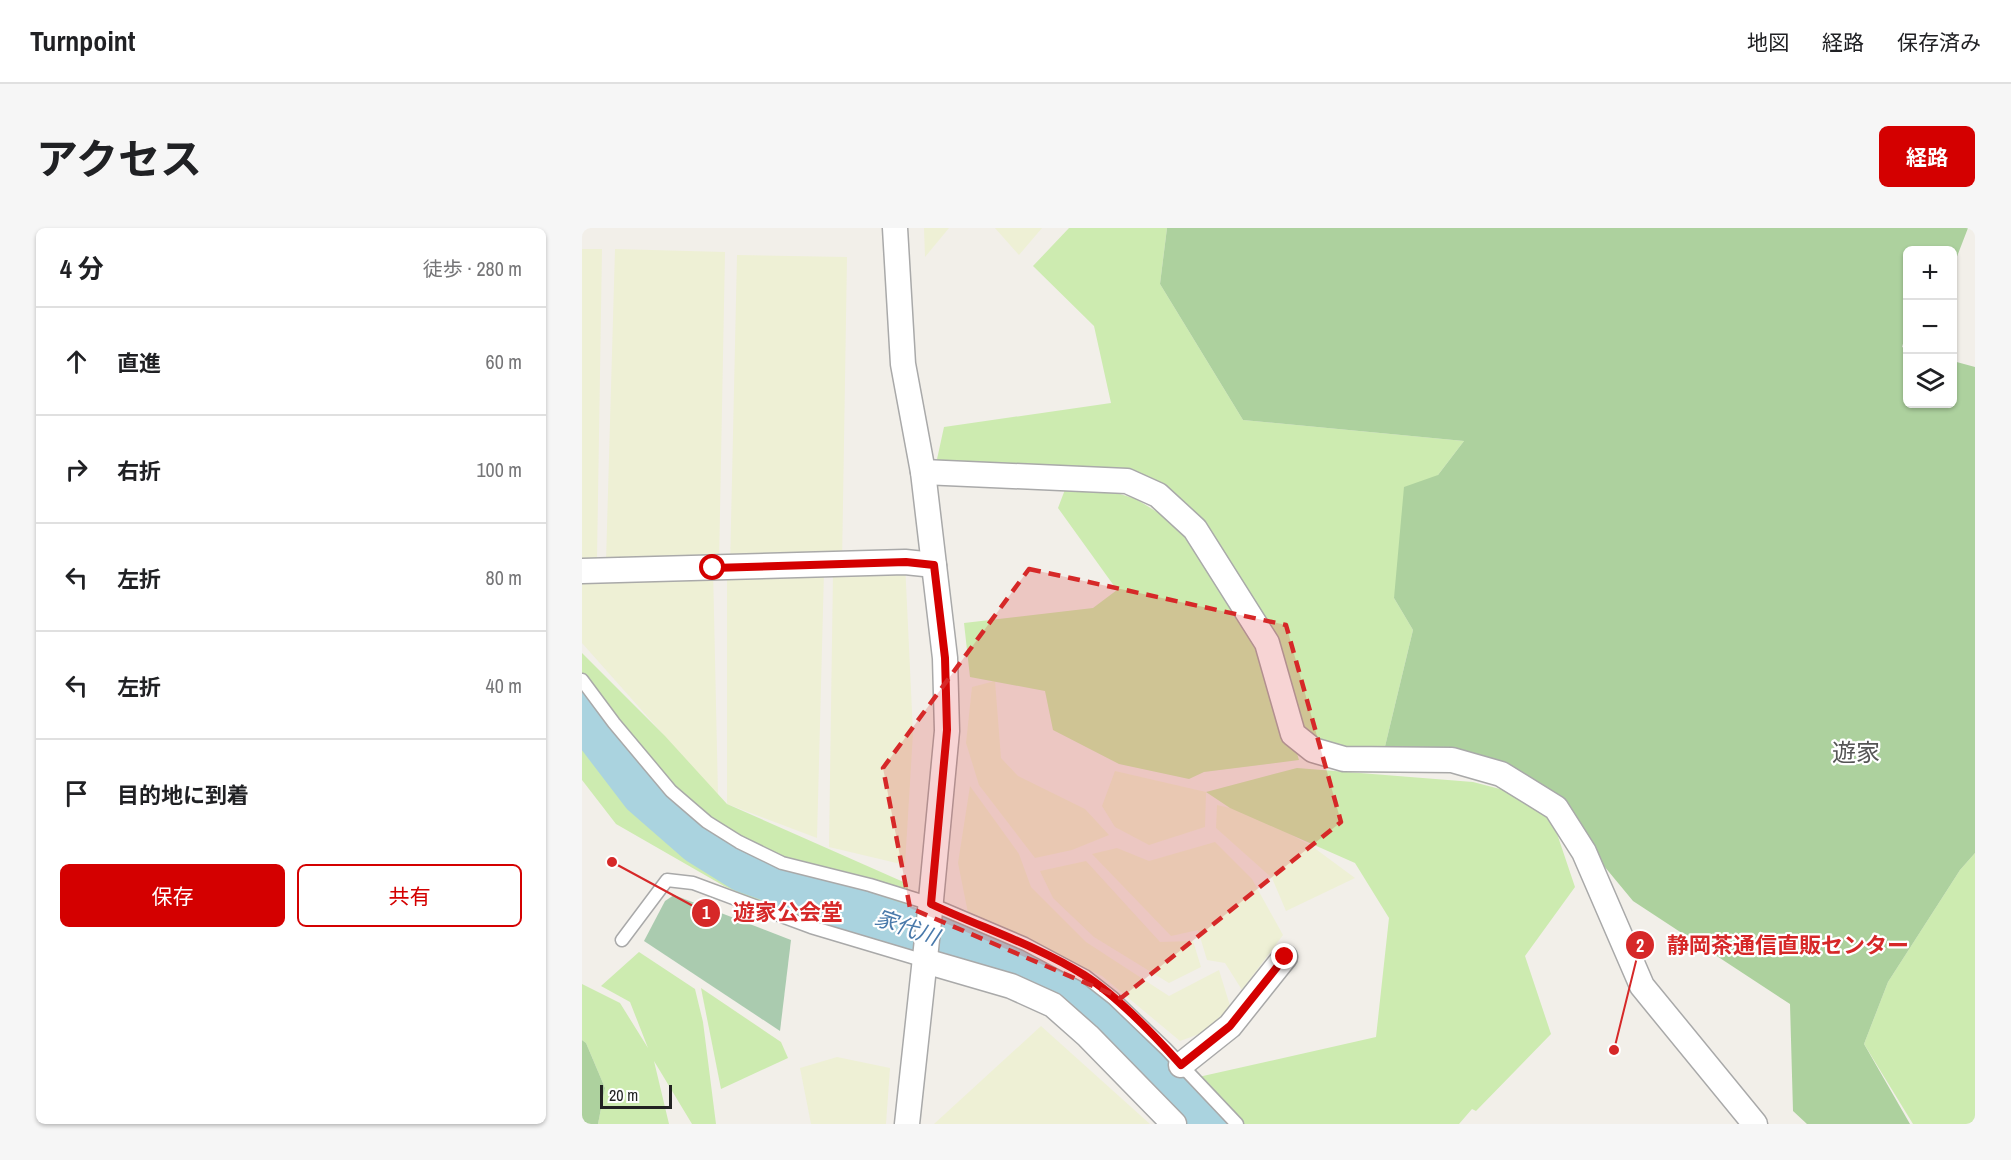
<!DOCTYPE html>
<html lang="ja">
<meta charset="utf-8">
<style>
body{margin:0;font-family:"Archivo Narrow","Noto Sans JP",sans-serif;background:#f6f6f6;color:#202124}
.controls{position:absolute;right:18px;top:18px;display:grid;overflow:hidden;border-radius:9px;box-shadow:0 2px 4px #0004}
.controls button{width:54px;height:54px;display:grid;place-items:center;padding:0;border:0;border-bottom:2px solid #e0e0e0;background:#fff;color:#202124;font:30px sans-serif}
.scale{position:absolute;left:18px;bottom:15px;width:72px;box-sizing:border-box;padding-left:6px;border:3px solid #222;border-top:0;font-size:16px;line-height:21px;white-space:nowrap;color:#222;-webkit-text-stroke:4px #fff;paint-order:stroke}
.stop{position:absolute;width:18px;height:18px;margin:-14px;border:4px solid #d40000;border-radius:50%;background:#fff}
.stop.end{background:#d40000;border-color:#fff;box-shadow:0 2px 6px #0008}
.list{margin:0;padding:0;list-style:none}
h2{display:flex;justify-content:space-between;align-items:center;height:78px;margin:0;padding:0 24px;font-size:26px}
h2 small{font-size:20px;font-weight:400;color:#757577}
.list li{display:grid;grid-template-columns:39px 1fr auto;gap:18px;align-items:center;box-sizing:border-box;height:108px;padding:0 24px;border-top:2px solid #e0e0e0}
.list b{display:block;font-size:22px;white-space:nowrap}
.list em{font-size:20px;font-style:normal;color:#757577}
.actions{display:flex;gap:12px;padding:18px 24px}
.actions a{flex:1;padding:14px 0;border:2px solid #d40000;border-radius:9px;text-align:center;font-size:21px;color:#d40000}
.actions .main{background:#d40000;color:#fff}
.icon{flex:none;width:33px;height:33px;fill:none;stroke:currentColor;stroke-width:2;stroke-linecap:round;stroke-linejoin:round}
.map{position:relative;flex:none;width:1393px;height:896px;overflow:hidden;border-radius:9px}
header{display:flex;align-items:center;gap:36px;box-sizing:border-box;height:84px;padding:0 30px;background:#fff;border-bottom:2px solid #e0e0e0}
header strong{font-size:28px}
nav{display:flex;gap:33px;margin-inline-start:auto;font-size:21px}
.intro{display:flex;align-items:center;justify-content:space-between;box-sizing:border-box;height:144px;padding:0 36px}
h1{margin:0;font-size:42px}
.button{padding:15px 27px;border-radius:9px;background:#d40000;color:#fff;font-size:21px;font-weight:700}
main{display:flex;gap:36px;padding:0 36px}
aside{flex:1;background:#fff;border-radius:9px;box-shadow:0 2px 4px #0004}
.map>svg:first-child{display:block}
.farmland{fill:#eef0d5}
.grass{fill:#cdebb0;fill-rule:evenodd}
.forest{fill:#add19e}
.cemetery{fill:#aacbaf}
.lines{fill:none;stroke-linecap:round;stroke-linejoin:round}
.river{stroke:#aad3df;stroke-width:44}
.lane-casing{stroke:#a9a9a9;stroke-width:15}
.street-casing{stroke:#a9a9a9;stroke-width:27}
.lane{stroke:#fff;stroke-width:12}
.street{stroke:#fff;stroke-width:24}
.route{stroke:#d40000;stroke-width:8}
.marked{fill:#d62828;fill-opacity:0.2;stroke:#d62828;stroke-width:4.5;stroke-dasharray:12 8;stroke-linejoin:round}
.labels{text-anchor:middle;stroke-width:4.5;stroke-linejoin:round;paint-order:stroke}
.water-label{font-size:22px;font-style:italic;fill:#4a7aab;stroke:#fff}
.quarter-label{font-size:24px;fill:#555;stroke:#fff}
.leader{fill:none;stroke:#d62828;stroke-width:2}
.callout-dot{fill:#d62828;stroke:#fff;stroke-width:2}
.mark-label{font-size:18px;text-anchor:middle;font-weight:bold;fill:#fff}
.callout-label{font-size:22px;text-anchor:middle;font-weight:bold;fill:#d62828;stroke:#fff;stroke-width:4.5;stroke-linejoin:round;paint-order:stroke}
</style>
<header>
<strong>Turnpoint</strong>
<nav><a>地図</a><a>経路</a><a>保存済み</a></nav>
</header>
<div class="intro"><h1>アクセス</h1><a class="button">経路</a></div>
<main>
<aside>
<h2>4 分<small>徒歩 · 280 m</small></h2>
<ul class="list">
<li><svg class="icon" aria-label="ahead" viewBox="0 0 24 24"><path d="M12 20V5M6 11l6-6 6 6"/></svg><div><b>直進</b></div><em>60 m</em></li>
<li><svg class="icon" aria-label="right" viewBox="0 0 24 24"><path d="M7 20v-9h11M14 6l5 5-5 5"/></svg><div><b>右折</b></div><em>100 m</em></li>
<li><svg class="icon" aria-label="left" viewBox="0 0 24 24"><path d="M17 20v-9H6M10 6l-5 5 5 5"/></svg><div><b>左折</b></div><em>80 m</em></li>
<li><svg class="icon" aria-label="left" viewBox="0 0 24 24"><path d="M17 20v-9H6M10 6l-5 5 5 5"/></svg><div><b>左折</b></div><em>40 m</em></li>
<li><svg class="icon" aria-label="arrive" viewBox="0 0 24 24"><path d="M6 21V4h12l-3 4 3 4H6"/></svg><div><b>目的地に到着</b></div></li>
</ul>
<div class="actions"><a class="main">保存</a><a>共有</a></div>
</aside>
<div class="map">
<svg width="1393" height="896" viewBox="0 0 1393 896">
<rect width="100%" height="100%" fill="#f2efe9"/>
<g class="farmland">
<path d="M342 0H367L343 29Z"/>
<path d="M413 0H460L437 27Z"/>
<path d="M0 21H20L15 331 0 340Z"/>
<path d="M33 21 143 24 137 336 24 334Z"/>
<path d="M155 27 265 29 260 336 148 340Z"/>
<path d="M323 334 331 505 323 637 247 619 251 344Z"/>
<path d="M131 340 136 568 0 415V356L18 348Z"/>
<path d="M242 343 235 610 145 576V344Z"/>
<path d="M413 453 419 530 436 548 503 581 527 607 490 622 453 630 397 557 384 515 390 459Z"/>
<path d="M533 543 624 564 623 599 567 617 533 599 520 578Z"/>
<path d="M388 558 437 626 449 659 504 714 587 768 637 742 649 781 634 800 598 813 520 748 386 685 376 635Z"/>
<path d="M635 577 670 585 731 619 773 650 704 683 690 650 634 600Z"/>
<path d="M633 614 670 651 701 707 660 762 643 735 625 732 616 702 589 708 510 626 535 620 567 633Z"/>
<path d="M504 633 578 714 611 713 619 739 587 755 512 709 471 670 458 643Z"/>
<path d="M459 798 568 896H352Z"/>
<path d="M255 829 308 840 304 896H229L218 840Z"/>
</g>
<g class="grass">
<path d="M487 0H585L578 56 661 192 882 213 856 247 812 370 831 402 800 531 731 522 695 461 717 532 622 544 607 551 537 536 471 502 463 463 388 449 382 395 511 380 535 362 476 280 487 251 352 245 362 199 529 175 512 98 451 38ZM490 251 576 267 617 310 554 271Z"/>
<path d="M0 425 83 508 145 576 326 656 323 722 229 699 142 658 34 596 0 552Z"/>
<path d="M715 540 891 554 964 573 993 659 943 728 969 806 894 883 890 881 877 896H655L612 850 794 809 807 690 773 635 648 580 624 564Z"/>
<path d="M1393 625V896H1331L1282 816 1306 754 1378 642Z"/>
<path d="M374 698 489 750 558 805 596 846 649 896H596L474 775 361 735Z"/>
<path d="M57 724 113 761 121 794 134 896H110L72 833 87 896H16L23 860 4 815 0 812V756L38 775 66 820 48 774 19 758Z"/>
<path d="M119 760 199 814 206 830 139 861Z"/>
</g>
<g class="forest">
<path d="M585 0H1386L1371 39 1370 22H1326L1325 102 1320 119 1325 121 1326 176H1370L1371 133 1393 139V625L1378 642 1306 754 1282 816 1328 896H1225L1211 883 1208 776 1051 673 974 580 919 546 800 531 831 402 812 370 822 259 856 247 882 213 661 192 578 56Z"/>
<path d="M0 812 4 815 23 860 16 896H0Z"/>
</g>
<path class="cemetery" d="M92 667 209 712 198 803 62 713 83 673Z"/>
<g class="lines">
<path class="river" d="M0 486 61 566 116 614 161 642 266 680 417 731 478 758 526 797 624 896"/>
<g class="lane-casing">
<g id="lane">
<path d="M0 452 32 495 89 563 125 594 157 614 200 635 288 657 349 676 443 716 503 748 531 770 584 821 655 896"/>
<path d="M40 712 85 652 111 655 229 699 343 733"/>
</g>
</g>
<g class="street-casing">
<g id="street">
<path d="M313 0 321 136 341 244 363 430 365 503 347 693 325 896"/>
<path d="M341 244 545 253 576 267 613 301 685 415 711 506 731 522 762 531 870 532 919 546 974 580 1002 624 1060 758 1173 896"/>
<path d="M0 343 323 334 352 337"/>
<path d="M343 733 429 758 471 777 506 808 592 896"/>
<path d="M599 837 648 798 703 729"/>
</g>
</g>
<use href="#lane" class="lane"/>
<use href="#street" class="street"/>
</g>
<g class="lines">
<path class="route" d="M131 340 324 334 352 337 363 430 365 502 349 676C400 700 454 717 502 747 534 767 574 809 599 837L648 798 703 729"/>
</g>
<path class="marked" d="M447 341 704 397 759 594 539 770 328 680 301 540Z"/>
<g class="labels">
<g class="water-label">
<text transform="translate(325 699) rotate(19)" y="8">家代川</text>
</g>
<g class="quarter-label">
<text x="1274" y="533">遊家</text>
</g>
</g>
<path class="leader" d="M30 634L124 685M1032 822L1058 717"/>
<g class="callout-dot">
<circle cx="30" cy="634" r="6"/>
<circle cx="1032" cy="822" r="6"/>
<circle cx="124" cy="685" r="15"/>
<circle cx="1058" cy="717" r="15"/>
</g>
<g class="mark-label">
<text x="124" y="691">1</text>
<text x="1058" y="724">2</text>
</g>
<g class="callout-label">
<text x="206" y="692">遊家公会堂</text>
<text x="1206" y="725">静岡茶通信直販センター</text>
</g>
</svg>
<div class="controls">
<button>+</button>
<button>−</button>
<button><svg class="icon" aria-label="layers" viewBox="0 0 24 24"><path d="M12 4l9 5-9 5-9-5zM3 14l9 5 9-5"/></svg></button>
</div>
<div class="scale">20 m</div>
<div class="stop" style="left:131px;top:340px"></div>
<div class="stop end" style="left:703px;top:729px"></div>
</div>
</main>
